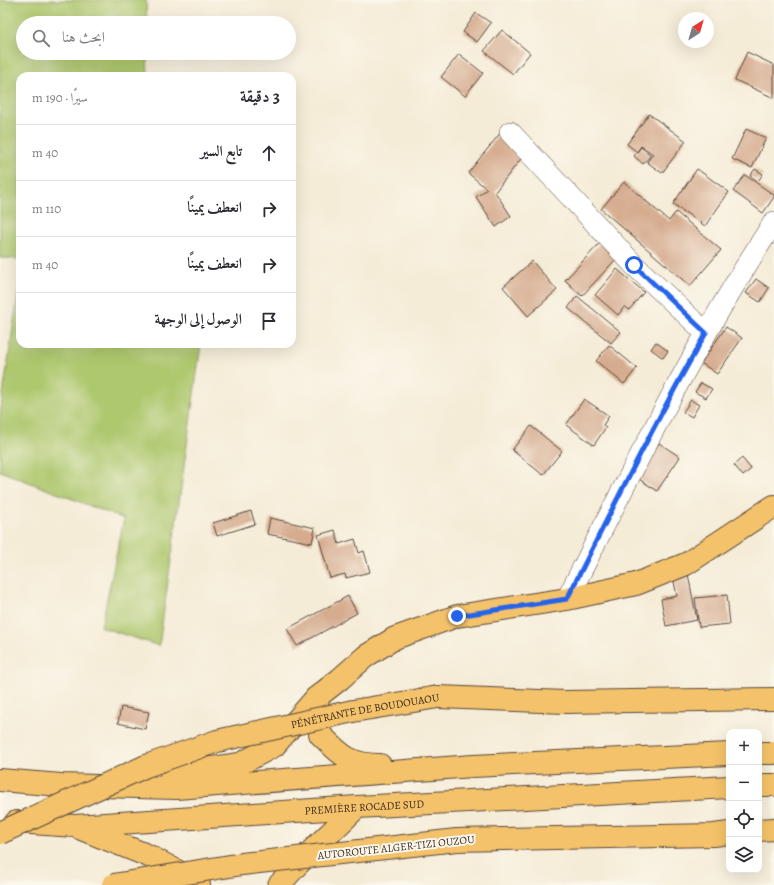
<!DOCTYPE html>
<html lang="ar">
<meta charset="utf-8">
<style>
body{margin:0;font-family:Alegreya,Amiri,serif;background:#f2f2f3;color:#2b2b33;direction:rtl}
.controls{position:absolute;right:12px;bottom:12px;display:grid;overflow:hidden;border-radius:8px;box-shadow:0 4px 16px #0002}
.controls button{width:36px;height:36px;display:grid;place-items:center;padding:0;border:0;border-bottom:1px solid #e1e1e2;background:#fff;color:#2b2b33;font:20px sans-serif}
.compass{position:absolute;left:678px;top:12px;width:36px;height:36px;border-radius:50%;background:#fff;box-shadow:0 4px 16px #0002;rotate:37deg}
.stop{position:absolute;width:12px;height:12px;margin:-9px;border:3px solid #2563eb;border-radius:50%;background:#fff}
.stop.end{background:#2563eb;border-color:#fff;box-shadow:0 1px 4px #0008}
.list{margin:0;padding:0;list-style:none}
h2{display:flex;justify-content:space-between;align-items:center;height:52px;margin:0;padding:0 16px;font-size:17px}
h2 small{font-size:13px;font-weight:400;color:#7c7c81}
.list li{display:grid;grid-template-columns:26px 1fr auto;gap:12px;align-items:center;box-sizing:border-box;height:56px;padding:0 16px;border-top:1px solid #e1e1e2}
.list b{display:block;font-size:15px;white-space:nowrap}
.list em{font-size:13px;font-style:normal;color:#7c7c81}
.icon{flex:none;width:22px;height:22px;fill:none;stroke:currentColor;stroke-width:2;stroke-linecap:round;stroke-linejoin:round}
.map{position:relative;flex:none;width:774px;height:885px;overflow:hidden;direction:ltr}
.search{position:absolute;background:#fff;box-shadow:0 4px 16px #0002;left:16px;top:16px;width:280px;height:44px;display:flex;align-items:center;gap:10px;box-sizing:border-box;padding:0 14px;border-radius:22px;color:#7c7c81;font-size:15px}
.panel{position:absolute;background:#fff;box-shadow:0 4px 16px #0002;left:16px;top:72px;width:280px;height:276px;border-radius:12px;direction:rtl}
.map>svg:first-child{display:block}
.green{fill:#aec86e;stroke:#747946}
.building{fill:#d6ac8f}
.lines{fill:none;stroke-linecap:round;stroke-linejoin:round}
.minor-casing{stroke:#57473a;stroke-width:22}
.major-casing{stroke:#57473a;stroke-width:24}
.highway-casing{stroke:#57473a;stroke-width:24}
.minor{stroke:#fff;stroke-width:21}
.major{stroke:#f4c26a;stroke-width:22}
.highway{stroke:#f4c26a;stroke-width:22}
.highway-bridge-casing{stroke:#57473a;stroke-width:24;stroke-linecap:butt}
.highway-bridge{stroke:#f4c26a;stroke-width:22}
.route{stroke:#2563eb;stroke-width:5}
.labels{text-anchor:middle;stroke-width:4;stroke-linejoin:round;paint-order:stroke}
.street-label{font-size:11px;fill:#3b2a1e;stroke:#fbf7ec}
</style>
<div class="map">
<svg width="774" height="885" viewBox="0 0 774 885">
<rect width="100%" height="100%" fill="#fbf7ec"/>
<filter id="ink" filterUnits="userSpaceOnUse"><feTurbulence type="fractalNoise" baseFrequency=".025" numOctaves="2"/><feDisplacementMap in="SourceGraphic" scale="8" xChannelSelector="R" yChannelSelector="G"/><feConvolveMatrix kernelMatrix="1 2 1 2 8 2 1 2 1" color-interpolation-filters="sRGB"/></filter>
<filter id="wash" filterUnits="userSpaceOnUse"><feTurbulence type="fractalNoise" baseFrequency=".012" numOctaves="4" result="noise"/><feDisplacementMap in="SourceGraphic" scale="16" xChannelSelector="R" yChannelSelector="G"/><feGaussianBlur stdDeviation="0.9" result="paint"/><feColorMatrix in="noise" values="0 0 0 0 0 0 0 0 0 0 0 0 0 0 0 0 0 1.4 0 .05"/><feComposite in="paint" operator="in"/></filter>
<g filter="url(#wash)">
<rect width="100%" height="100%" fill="#f5ecd7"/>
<g class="green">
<path d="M0 0H146L147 23H23V53H147L148 76H20V259L0 258Z"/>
<path d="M20 281V344H201L159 646 101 627 124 519 0 471V414Z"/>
</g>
<g id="blocks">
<g class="building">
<path d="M476 13 491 23 477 42 463 32Z"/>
<path d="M502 30 530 53 513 74 484 51Z"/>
<path d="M747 52 774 65V98L735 80Z"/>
<path d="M459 54 483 73 465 96 441 77Z"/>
<path d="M649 114 686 141 662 173 647 162 653 154 641 146 637 152 627 144Z"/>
<path d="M746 129 766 138 752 168 732 159Z"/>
<path d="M502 131 527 151 495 192 511 216 496 227 476 197 487 189 468 173Z"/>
<path d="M641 147 651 155 643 164 634 156Z"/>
<path d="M697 169 729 192 705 226 673 204Z"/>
<path d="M755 169 763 174 758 181 750 176Z"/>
<path d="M745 175 774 195V197L763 213 733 191Z"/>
<path d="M624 182 669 221 676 212 721 250 690 286 601 209Z"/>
<path d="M600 243 617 258 582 296 565 280Z"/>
<path d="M532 261 557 290 528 316 503 287Z"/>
<path d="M617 269 644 292 629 310 625 306 618 315 595 295Z"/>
<path d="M756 279 769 288 760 302 746 293Z"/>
<path d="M577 296 621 332 611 343 568 308Z"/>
<path d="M726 327 742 338 717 374 701 363Z"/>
<path d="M656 342 668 351 663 358 651 349Z"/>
<path d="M609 345 637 368 624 384 596 361Z"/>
<path d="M701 383 712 389 706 398 695 392Z"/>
<path d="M584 399 609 416 603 425 606 427 594 445 566 425Z"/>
<path d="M691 400 699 405 692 417 683 412Z"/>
<path d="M531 426 562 451 543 475 512 450Z"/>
<path d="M659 443 680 457 657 491 636 477Z"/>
<path d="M742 458 751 469 743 476 734 465Z"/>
<path d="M251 511 255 524 217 536 213 523Z"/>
<path d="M270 518 315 528 312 543 267 534Z"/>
<path d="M335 530 339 544 355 539 359 553 364 551 370 572 346 578 345 574 330 578 318 535Z"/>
<path d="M688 574 697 620 666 626 661 599 677 596 673 577Z"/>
<path d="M727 595 730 624 699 627 695 598Z"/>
<path d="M348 596 357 613 297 646 287 629Z"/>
<path d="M121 707 149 712 145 729 118 723Z"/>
</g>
</g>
</g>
<g filter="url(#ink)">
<use href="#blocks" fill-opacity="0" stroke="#57473a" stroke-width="1"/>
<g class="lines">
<g class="minor-casing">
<g id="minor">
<path d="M510 132 634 265 706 333"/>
<path d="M567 599C632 471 695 342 774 222"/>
</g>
</g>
<g class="major-casing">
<path id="major" d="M316 698 340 679 366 656 395 638 457 616 567 599 636 584 686 564 774 506"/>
</g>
<g class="highway-casing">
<g id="highway">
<path d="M438 697 565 702 774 699"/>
<path d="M317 699 320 734C340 754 349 765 380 765"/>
<path d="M759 753H774"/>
<path d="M171 774 240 764 274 746 316 698"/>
<path d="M0 780 61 785 176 788 473 766 729 754"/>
<path d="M759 785H774"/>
<path id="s1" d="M16 822 75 826 357 807 729 787"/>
<path d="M79 828 149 856 192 879 199 885"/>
<path d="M759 830 774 829"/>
<path d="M457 840 714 835 729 833"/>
<path d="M279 885 298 864 357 807"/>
</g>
</g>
<use href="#minor" class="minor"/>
<use href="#major" class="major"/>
<use href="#highway" class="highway"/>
<g class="highway-bridge-casing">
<g id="highway-bridge">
<path id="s2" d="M0 833 146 766 217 741 353 711 438 697"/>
<path d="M113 885 242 864 457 840"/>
</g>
</g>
<use href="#highway-bridge" class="highway-bridge"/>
</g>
</g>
<g class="lines" filter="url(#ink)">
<path class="route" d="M457 616 567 599C612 510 656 419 706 333L634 265"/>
</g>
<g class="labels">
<g class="street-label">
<text dy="4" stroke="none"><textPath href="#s2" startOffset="387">PÉNÉTRANTE DE BOUDOUAOU</textPath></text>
<text dy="4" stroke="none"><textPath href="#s1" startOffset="349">PREMIÈRE ROCADE SUD</textPath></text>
<text transform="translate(396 847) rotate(-6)" y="4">AUTOROUTE ALGER-TIZI OUZOU</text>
</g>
</g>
</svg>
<div class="controls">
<button>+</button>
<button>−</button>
<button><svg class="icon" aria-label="locate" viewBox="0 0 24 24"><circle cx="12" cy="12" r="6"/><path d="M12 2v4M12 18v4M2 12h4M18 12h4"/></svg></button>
<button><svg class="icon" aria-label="layers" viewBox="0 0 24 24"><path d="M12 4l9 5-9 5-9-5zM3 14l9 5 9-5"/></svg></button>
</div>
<svg class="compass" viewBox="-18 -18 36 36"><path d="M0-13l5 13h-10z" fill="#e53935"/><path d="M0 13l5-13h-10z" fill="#7c7c81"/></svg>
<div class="stop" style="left:634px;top:265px"></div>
<div class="stop end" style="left:457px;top:616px"></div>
<div class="search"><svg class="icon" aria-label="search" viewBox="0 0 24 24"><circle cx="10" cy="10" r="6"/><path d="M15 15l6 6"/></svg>ابحث هنا</div>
<section class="panel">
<h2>3 دقيقة<small>سيرًا · 190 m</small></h2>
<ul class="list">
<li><svg class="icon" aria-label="ahead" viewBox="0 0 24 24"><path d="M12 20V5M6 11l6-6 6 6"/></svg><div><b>تابع السير</b></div><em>40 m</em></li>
<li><svg class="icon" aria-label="right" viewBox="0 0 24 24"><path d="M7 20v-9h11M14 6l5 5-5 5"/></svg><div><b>انعطف يمينًا</b></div><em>110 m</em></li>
<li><svg class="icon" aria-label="right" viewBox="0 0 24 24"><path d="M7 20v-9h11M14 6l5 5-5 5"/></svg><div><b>انعطف يمينًا</b></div><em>40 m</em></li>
<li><svg class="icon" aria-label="arrive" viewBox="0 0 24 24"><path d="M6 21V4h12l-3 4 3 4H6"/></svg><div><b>الوصول إلى الوجهة</b></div></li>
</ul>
</section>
</div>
